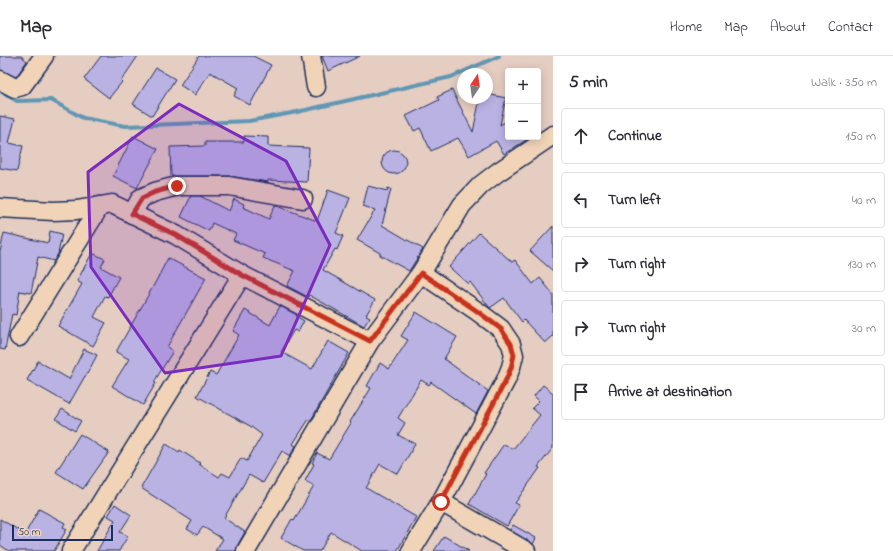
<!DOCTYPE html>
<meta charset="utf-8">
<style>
body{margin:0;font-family:"Indie Flower",sans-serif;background:#f2f2f3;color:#2b2b33}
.controls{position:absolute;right:12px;top:12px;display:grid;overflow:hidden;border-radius:4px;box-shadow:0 2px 10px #0003}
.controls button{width:36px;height:36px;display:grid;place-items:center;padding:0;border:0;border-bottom:1px solid #e1e1e2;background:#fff;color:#2b2b33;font:20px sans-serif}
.compass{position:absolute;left:457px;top:12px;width:36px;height:36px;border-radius:50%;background:#fff;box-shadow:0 2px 10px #0003;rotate:13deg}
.scale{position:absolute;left:12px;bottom:10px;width:101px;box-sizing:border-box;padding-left:4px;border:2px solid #1b2f5e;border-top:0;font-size:11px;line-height:14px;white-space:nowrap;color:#1b2f5e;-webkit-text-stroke:3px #f1d4b8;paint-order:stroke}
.stop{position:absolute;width:12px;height:12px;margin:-9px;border:3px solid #c8321e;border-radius:50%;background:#fff}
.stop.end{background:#c8321e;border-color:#fff;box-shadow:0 1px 4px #0008}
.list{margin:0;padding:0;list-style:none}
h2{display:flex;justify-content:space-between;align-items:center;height:52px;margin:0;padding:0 16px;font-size:17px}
h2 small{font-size:13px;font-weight:400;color:#7c7c81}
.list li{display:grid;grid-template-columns:26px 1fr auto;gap:12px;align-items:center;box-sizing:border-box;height:56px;margin:0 8px 8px;padding:0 8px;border:1px solid #e1e1e2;border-radius:4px}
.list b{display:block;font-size:15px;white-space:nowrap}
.list em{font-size:13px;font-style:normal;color:#7c7c81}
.icon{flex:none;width:22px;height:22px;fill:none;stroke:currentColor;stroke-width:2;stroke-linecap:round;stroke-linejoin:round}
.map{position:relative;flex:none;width:553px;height:495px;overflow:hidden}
header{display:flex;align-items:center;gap:24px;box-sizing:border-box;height:56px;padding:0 20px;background:#fff;border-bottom:1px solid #e1e1e2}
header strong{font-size:19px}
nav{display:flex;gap:22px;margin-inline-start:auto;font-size:14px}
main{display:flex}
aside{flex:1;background:#fff}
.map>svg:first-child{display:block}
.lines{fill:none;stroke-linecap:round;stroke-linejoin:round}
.stream{stroke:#6097b4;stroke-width:4}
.building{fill:#bbb2e4;stroke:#1b2f5e}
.minor-casing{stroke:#1b2f5e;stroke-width:21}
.minor{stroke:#f1d4b8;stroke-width:18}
.route{stroke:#c8321e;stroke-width:5}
.marked{fill:#7b2cbf;fill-opacity:0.2;stroke:#7b2cbf;stroke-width:3;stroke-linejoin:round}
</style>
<header>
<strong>Map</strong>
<nav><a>Home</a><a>Map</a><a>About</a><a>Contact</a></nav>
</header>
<main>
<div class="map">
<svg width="553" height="495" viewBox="0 0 553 495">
<rect width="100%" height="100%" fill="#e6cdc1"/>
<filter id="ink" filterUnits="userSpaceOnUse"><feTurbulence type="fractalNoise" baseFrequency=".025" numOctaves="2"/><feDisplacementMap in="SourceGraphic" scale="8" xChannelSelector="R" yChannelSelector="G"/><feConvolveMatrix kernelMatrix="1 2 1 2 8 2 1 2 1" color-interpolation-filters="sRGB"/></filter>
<g filter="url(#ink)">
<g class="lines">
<path class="stream" d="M0 35 17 45 51 44 83 62 125 70 249 65 297 56 451 21 499 0"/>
</g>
<g class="building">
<path d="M0 0H21L27 5 16 21 0 14Z"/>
<path d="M101 0H138L121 25 122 26 109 42 84 23Z"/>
<path d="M199 0H253L271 9 250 49 234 40 238 32 210 16 195 39 180 29Z"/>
<path d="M322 0H360L328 15Z"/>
<path d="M156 12 175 23 152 60 133 48Z"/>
<path d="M452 34 473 76 480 42H487V38L506 42 500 69 508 64V81H531L504 98 496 85 469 100 458 82 431 95 420 72 414 75 406 60 439 44 437 41Z"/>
<path d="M0 60 15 63 9 87 23 90 17 115 0 112Z"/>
<path d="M133 80 158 93 137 132 113 120Z"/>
<path d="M244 80 268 81V90L309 92 307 126 268 124V126L229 120H171L170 91 205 90V86H244Z"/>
<circle cx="394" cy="106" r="12"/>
<path d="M368 130 387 135 388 132 391 133 382 169 423 193 409 215 380 199V197L357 184 375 154 363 150Z"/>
<path d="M328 134 350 142 336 177 343 180 337 194 335 193 323 214 375 244 366 259 370 261 364 270 309 239 308 241 287 230 295 215 263 202 265 198 233 184 236 178 212 167 209 175 181 161 191 140H200L229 155 234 143 244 148 243 151 269 163 275 149 317 165Z"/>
<path d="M553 170V215L530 195Z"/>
<path d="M50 175 62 178 58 198 54 205 38 201 31 237 20 235 16 259 12 258 5 294 0 293V196L4 177 48 187Z"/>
<path d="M479 177 512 206 515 204 533 228 540 222 553 238V280L545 287 524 264 522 266 504 242 490 252 470 226 468 228 449 211Z"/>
<path d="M92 197 105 203 101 211 119 221 108 241 105 240 94 261 106 267 93 290 58 270 82 228 77 225Z"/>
<path d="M168 202 206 222 167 291 173 295 154 326 156 327 143 349 112 330 129 303 116 296 155 227Z"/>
<path d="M280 250 297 259 296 260 304 265 298 276 294 274 281 296 312 313 328 285 349 297 311 364 309 363 293 388 296 390 290 400 282 395 263 427 249 419 224 462 245 476 237 490 236 495H215L223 483 203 471 197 479 187 473 192 465 141 432 166 388 179 396 180 394 200 407 199 408 219 421 222 417 230 421 241 402 247 405 262 379 250 370 197 340 210 316 216 319 239 279 233 275 245 254 270 269Z"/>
<path d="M416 256 457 281 444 303 488 335 476 358 431 326 429 329 421 324 398 362 405 367 398 379 415 388 398 418 380 408 366 432 416 461 397 495H362L331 476 320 495H303L281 482 292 463 294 465 314 430 305 425 314 408 312 407 317 397 329 403 351 367 350 366 371 332 367 330 380 307 389 313 408 284 401 280Z"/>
<path d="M84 293 97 299 86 320H85L69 348 27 324 38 305 69 323Z"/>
<path d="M543 329 553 337V392L538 411 540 412 515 447 519 449 507 470 469 448 486 418 484 417 504 388 513 393 540 359 532 352 539 345 534 340Z"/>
<path d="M62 353 81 365 75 375 56 363Z"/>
<path d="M80 378 109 396 83 433 56 416Z"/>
<path d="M115 448 131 459 120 476 128 480 119 495H97L115 464 108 460Z"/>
<path d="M39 453 65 467 63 471 67 473 54 495H9L0 489V463L25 478Z"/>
<path d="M513 469 536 482 533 488 510 474Z"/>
<path d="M444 480 469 495H434Z"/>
</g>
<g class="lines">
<g class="minor-casing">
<g id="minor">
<path d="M311 0 316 31"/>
<path d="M0 24 15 32 22 30 44 0"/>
<path d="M0 152 53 155 77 154 112 148 176 179 242 219 370 285"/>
<path d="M132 158 141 142 155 136 177 130H229L303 143"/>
<path d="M19 281 100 150"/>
<path d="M441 446 526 495"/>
<path d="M71 495 242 219"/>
<path d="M246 495 370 285 421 217 462 149 481 129 498 116 553 79"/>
<path d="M411 495 441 446 506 324 511 311 514 299 511 288 501 273 477 255 421 217"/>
</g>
</g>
<use href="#minor" class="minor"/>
</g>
</g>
<g class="lines" filter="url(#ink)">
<path class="route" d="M177 130 155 136 142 142 132 158 176 179 242 219 370 285 421 217 477 255 501 273 511 288 514 299 511 312 506 324 441 446"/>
</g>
<path class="marked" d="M179 48 286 105 330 189 281 300 165 317 91 211 88 116Z"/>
</svg>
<div class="controls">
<button>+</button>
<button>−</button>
</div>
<svg class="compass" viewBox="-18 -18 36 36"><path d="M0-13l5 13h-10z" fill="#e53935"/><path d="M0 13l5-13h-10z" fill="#7c7c81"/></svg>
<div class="scale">50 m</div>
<div class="stop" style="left:441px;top:446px"></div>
<div class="stop end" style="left:177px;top:130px"></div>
</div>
<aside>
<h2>5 min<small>Walk · 350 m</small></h2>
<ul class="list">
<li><svg class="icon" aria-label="ahead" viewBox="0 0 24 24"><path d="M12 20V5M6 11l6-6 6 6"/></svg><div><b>Continue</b></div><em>150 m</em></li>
<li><svg class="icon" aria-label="left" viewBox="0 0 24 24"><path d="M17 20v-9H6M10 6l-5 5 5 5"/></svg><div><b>Turn left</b></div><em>40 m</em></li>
<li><svg class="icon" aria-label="right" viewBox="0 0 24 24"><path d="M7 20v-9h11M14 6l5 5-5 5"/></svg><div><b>Turn right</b></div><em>130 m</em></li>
<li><svg class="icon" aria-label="right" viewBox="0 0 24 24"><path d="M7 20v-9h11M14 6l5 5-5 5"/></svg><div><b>Turn right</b></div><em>30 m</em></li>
<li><svg class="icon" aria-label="arrive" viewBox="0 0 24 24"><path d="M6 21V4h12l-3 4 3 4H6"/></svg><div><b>Arrive at destination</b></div></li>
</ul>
</aside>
</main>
